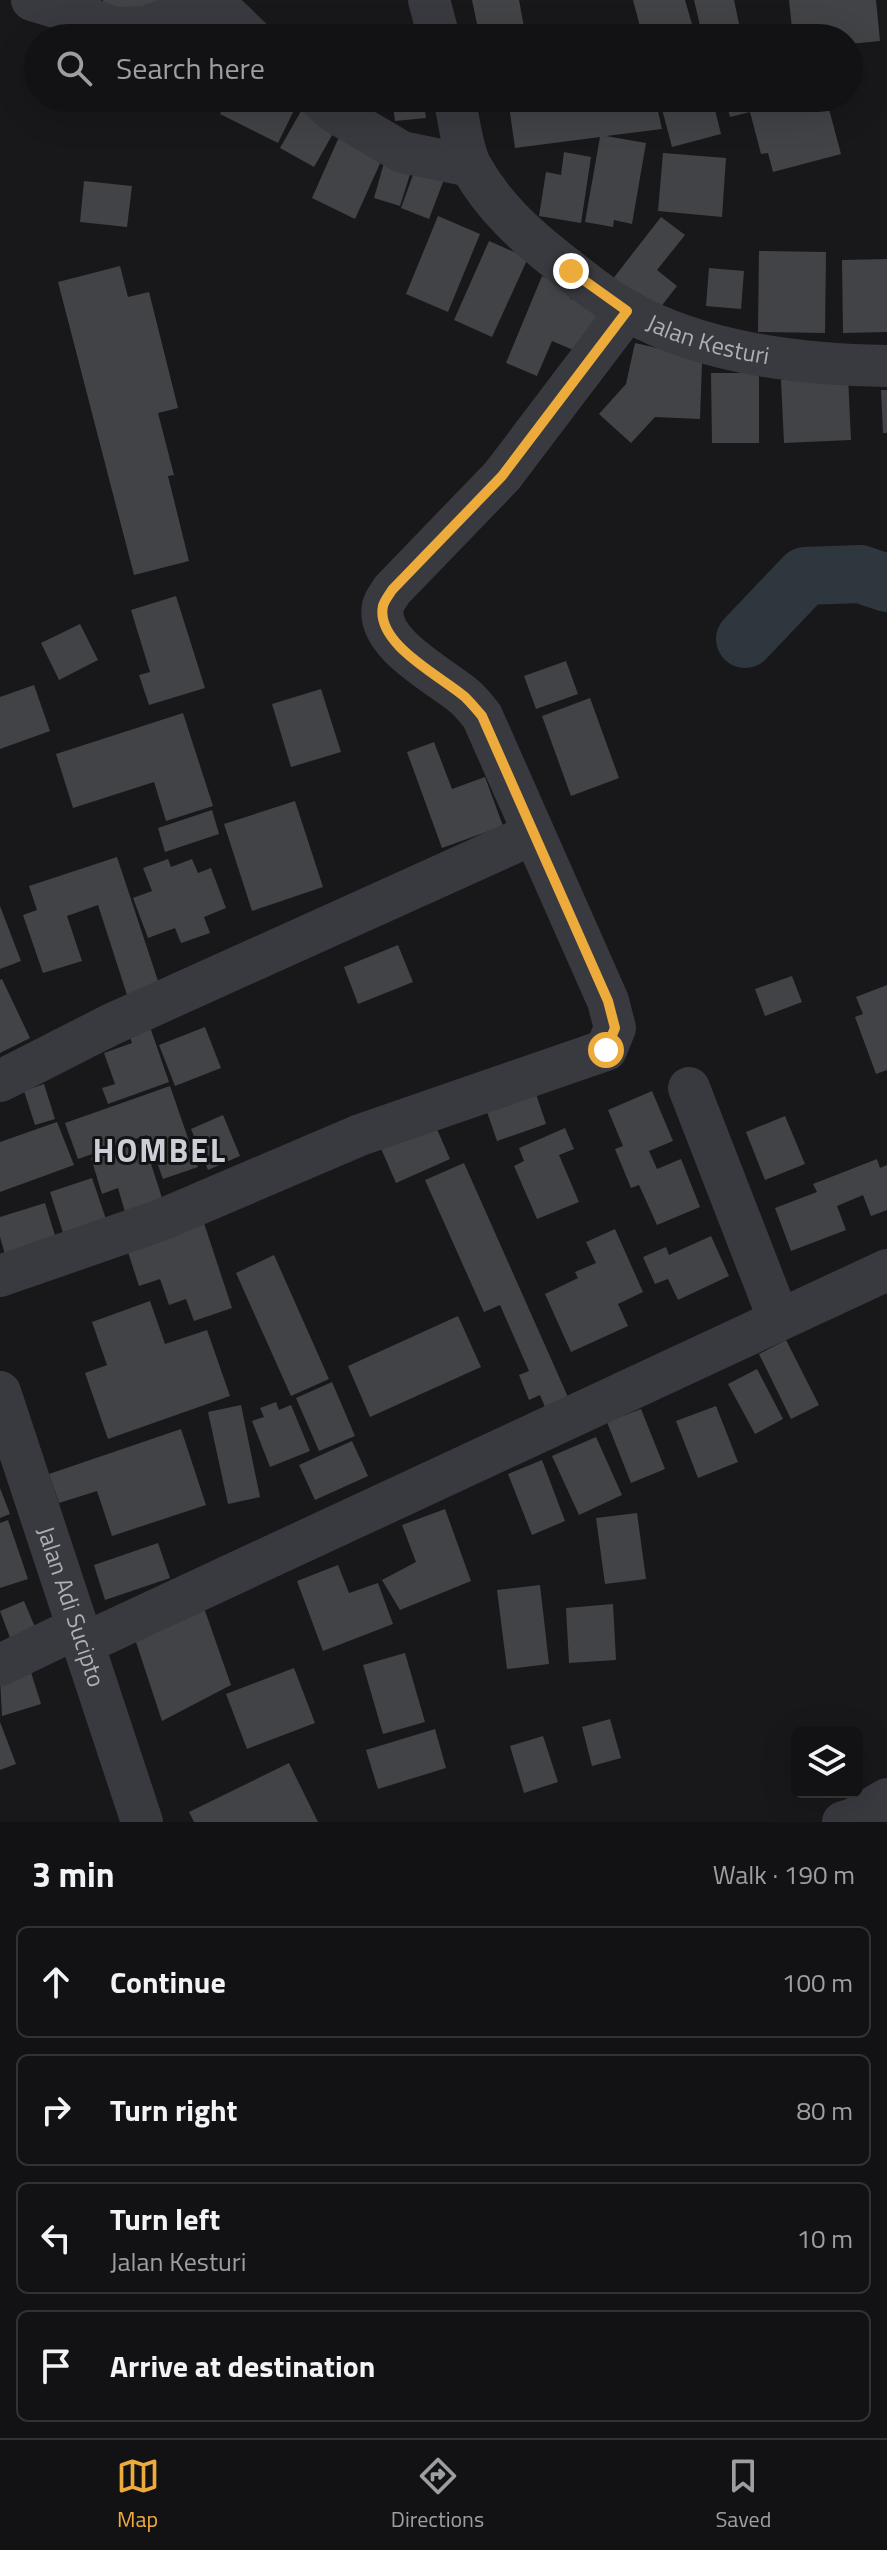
<!DOCTYPE html>
<meta charset="utf-8">
<style>
body{margin:0;font-family:"Titillium Web",sans-serif;background:#1b1b1d;color:#f1f3f6}
.controls{position:absolute;right:24px;bottom:24px;display:grid;overflow:hidden;border-radius:12px;box-shadow:0 8px 32px #0002}
.controls button{width:72px;height:72px;display:grid;place-items:center;padding:0;border:0;border-bottom:2px solid #313234;background:#121214;color:#f1f3f6;font:40px sans-serif}
.stop{position:absolute;width:24px;height:24px;margin:-18px;border:6px solid #edab3c;border-radius:50%;background:#fff}
.stop.end{background:#edab3c;border-color:#fff;box-shadow:0 2px 8px #0008}
.list{margin:0;padding:0;list-style:none}
h2{display:flex;justify-content:space-between;align-items:center;height:104px;margin:0;padding:0 32px;font-size:34px}
h2 small{font-size:26px;font-weight:400;color:#9c9ea0}
.list li{display:grid;grid-template-columns:52px 1fr auto;gap:24px;align-items:center;box-sizing:border-box;height:112px;margin:0 16px 16px;padding:0 16px;border:2px solid #313234;border-radius:12px}
.list b{display:block;font-size:30px;white-space:nowrap}
.list p{margin:0;font-size:26px;white-space:nowrap;color:#9c9ea0}
.list em{font-size:26px;font-style:normal;color:#9c9ea0}
.icon{flex:none;width:44px;height:44px;fill:none;stroke:currentColor;stroke-width:2;stroke-linecap:round;stroke-linejoin:round}
.map{position:relative;flex:none;width:887px;height:1822px;overflow:hidden}
.search{position:absolute;background:#121214;box-shadow:0 8px 32px #0002;left:24px;right:24px;top:24px;height:88px;display:flex;align-items:center;gap:20px;box-sizing:border-box;padding:0 28px;border-radius:44px;color:#9c9ea0;font-size:30px}
.sheet{height:616px;background:#121214}
nav{display:flex;justify-content:space-around;align-items:center;box-sizing:border-box;height:112px;border-top:2px solid #313234;background:#121214;font-size:22px;color:#9c9ea0}
nav a{display:grid;justify-items:center;gap:4px}
nav .on{color:#edab3c}
.map>svg:first-child{display:block}
.lines{fill:none;stroke-linecap:round;stroke-linejoin:round}
.river{stroke:#2e373e;stroke-width:58}
.building{fill:#424347}
.minor{stroke:#393a3f;stroke-width:42}
.route{stroke:#edab3c;stroke-width:10}
.labels{text-anchor:middle;stroke-width:6;stroke-linejoin:round;paint-order:stroke}
.street-label{font-size:24px;fill:#aaafb9;stroke:#131315}
.district-label{font-size:32px;font-weight:bold;letter-spacing:2px;fill:#cbced5;stroke:#131315}
</style>
<div class="map">
<svg width="887" height="1822" viewBox="0 0 887 1822">
<rect width="100%" height="100%" fill="#18181a"/>
<g class="lines">
<path class="river" d="M745 639 805 576 860 574 887 583"/>
</g>
<g class="building">
<path d="M103 0H174L99 16Z"/>
<path d="M472 0H519L526 38H480Z"/>
<path d="M633 0H685L696 38H643Z"/>
<path d="M694 0H734L742 38H703Z"/>
<path d="M789 0H876L880 41 849 44V38H793Z"/>
<path d="M415 30 416 38H364V36Z"/>
<path d="M228 98H300L278 143 220 114Z"/>
<path d="M392 98H423L426 118 395 121Z"/>
<path d="M520 98H655L662 129 606 136 646 143 632 224 614 220 613 227 585 222 600 137 515 148 508 99Z"/>
<path d="M659 98H712L721 134 672 147Z"/>
<path d="M725 98H826L841 154 773 172 768 153 761 154 750 112 730 117Z"/>
<path d="M305 104 339 123 314 167 280 148Z"/>
<path d="M343 128 387 148 355 219 312 198Z"/>
<path d="M564 152 591 157 581 223 539 216 546 172 561 175Z"/>
<path d="M663 153 726 158 722 217 658 211Z"/>
<path d="M386 156 413 165 400 206 374 198Z"/>
<path d="M417 164 446 174 429 219 401 208Z"/>
<path d="M84 181 132 186 127 227 80 222Z"/>
<path d="M438 216 480 234 448 312 406 294Z"/>
<path d="M661 217 685 235 657 270 677 286 656 313 612 280Z"/>
<path d="M489 241 528 258 492 337 454 320Z"/>
<path d="M759 251 826 252 825 333 758 332Z"/>
<path d="M887 259V332L843 333 842 260Z"/>
<path d="M120 266 128 297 149 292 178 408 158 413 174 475 168 476 189 561 134 575 58 282Z"/>
<path d="M709 268 744 271 741 309 706 306Z"/>
<path d="M542 276 573 290 570 298 603 313 585 355 552 341 537 376 506 363Z"/>
<path d="M635 343 679 353 702 363 700 419 655 417 631 443 599 414 626 384Z"/>
<path d="M711 373H759V443H712Z"/>
<path d="M848 377 851 440 784 443 781 380Z"/>
<path d="M881 390H887V433H883Z"/>
<path d="M176 596 205 688 149 705 139 675 150 672 131 610Z"/>
<path d="M80 624 98 660 59 680 41 643Z"/>
<path d="M566 661 578 694 536 709 524 676Z"/>
<path d="M34 685 50 731 0 749V697Z"/>
<path d="M321 689 341 752 291 767 272 704Z"/>
<path d="M590 698 619 778 571 796 542 716Z"/>
<path d="M183 713 213 806 166 821 154 782 73 808 56 754Z"/>
<path d="M434 742 452 789 485 777 503 826 442 848 407 752Z"/>
<path d="M295 801 323 887 252 911 224 824Z"/>
<path d="M212 810 219 834 165 852 158 828Z"/>
<path d="M117 857 160 987 128 998 98 905 67 916 82 961 43 973 23 915 37 910 29 886Z"/>
<path d="M168 859 171 867 192 859 198 873 211 868 226 908 204 917 210 933 181 943 175 928 148 938 133 898 152 891 143 868Z"/>
<path d="M0 906 21 961 0 969Z"/>
<path d="M398 945 413 982 358 1004 344 967Z"/>
<path d="M792 976 802 1002 765 1016 755 989Z"/>
<path d="M2 979 30 1038 0 1053V980Z"/>
<path d="M887 985V1070L876 1074 855 1017 863 1014 856 997Z"/>
<path d="M149 1024 169 1082 108 1104 102 1088 115 1084 104 1053 132 1043 128 1032Z"/>
<path d="M205 1027 221 1068 175 1086 159 1045Z"/>
<path d="M532 1082 546 1124 497 1141 483 1100Z"/>
<path d="M44 1084 55 1119 35 1125 24 1091Z"/>
<path d="M170 1086 198 1167 163 1179 147 1135 78 1159 65 1123Z"/>
<path d="M652 1091 673 1141 649 1151 657 1169 681 1159 700 1207 657 1225 639 1185 631 1188 615 1149 623 1146 608 1110Z"/>
<path d="M223 1115 240 1156 208 1170 191 1129Z"/>
<path d="M785 1116 805 1164 765 1180 746 1132Z"/>
<path d="M433 1120 450 1159 396 1183 379 1144Z"/>
<path d="M57 1122 74 1165 0 1192V1142Z"/>
<path d="M565 1128 574 1149 559 1155 579 1202 537 1219 514 1166 524 1161 519 1148Z"/>
<path d="M144 1142 163 1201 125 1212 118 1188 102 1194 91 1158Z"/>
<path d="M877 1159 880 1168 887 1165V1210L871 1216 863 1195 837 1206 846 1230 791 1251 775 1208 817 1192 813 1184Z"/>
<path d="M464 1163 568 1397 545 1407 540 1395 529 1400 519 1375 529 1371 500 1305 484 1312 425 1180Z"/>
<path d="M92 1178 110 1231 67 1245 50 1192Z"/>
<path d="M45 1203 58 1245 7 1261 0 1237V1217Z"/>
<path d="M202 1217 232 1308 194 1321 186 1299 169 1305 160 1279 139 1286 125 1243Z"/>
<path d="M615 1229 643 1292 618 1304 628 1326 571 1352 545 1294 578 1278 575 1272 596 1263 586 1242Z"/>
<path d="M711 1236 729 1276 678 1300 668 1279 655 1284 643 1257 666 1247 669 1255Z"/>
<path d="M274 1255 329 1379 291 1396 236 1273Z"/>
<path d="M150 1301 165 1344 207 1330 230 1396 108 1439 85 1373 107 1365 92 1322Z"/>
<path d="M458 1316 481 1367 370 1417 348 1366Z"/>
<path d="M786 1340 819 1405 791 1419 759 1354Z"/>
<path d="M757 1369 783 1419 755 1434 728 1384Z"/>
<path d="M332 1382 355 1436 319 1451 296 1398Z"/>
<path d="M276 1402 279 1410 291 1405 310 1451 270 1467 252 1421 264 1417 260 1408Z"/>
<path d="M241 1405 260 1497 228 1504 208 1412Z"/>
<path d="M716 1406 738 1462 698 1478 676 1421Z"/>
<path d="M641 1409 665 1469 631 1483 607 1422Z"/>
<path d="M181 1429 206 1505 112 1536 97 1491 59 1503 49 1474Z"/>
<path d="M596 1437 622 1495 579 1515 552 1456Z"/>
<path d="M352 1441 368 1476 315 1500 299 1465Z"/>
<path d="M542 1460 565 1521 532 1535 508 1474Z"/>
<path d="M0 1488 10 1514 0 1518Z"/>
<path d="M445 1509 471 1581 400 1610 382 1580 416 1562 402 1525Z"/>
<path d="M637 1513 646 1579 605 1584 596 1518Z"/>
<path d="M8 1520 28 1579 0 1588V1523Z"/>
<path d="M158 1543 170 1578 105 1600 94 1565Z"/>
<path d="M338 1565 349 1593 378 1583 393 1624 323 1651 297 1581Z"/>
<path d="M540 1585 549 1664 507 1669 497 1590Z"/>
<path d="M24 1601 37 1632 12 1643 0 1611Z"/>
<path d="M613 1604 616 1660 569 1663 566 1608Z"/>
<path d="M203 1605 231 1685 162 1721 135 1639Z"/>
<path d="M405 1653 425 1722 383 1734 363 1665Z"/>
<path d="M294 1668 315 1723 247 1749 226 1694Z"/>
<path d="M30 1669 41 1704 2 1716 0 1678Z"/>
<path d="M610 1719 621 1758 592 1766 582 1727Z"/>
<path d="M0 1722 16 1764 0 1770Z"/>
<path d="M435 1729 446 1768 378 1789 366 1750Z"/>
<path d="M543 1736 558 1782 524 1793 510 1746Z"/>
<path d="M289 1763 318 1822H194L189 1812Z"/>
</g>
<g class="lines">
<g class="minor">
<path d="M32 0 79 14 113 28 146 27 205 4C224 7 237 26 251 38"/>
<path d="M429 0 439 38"/>
<path d="M319 98 334 112 402 152 470 166"/>
<path id="s1" d="M454 98C459 118 462 151 472 168 493 206 525 235 558 261 580 278 603 298 628 311 702 353 803 365 887 366"/>
<path d="M0 1081 110 1025 533 834"/>
<path d="M689 1088 779 1320"/>
<path d="M0 1276 161 1220 360 1135 606 1050 615 1028 608 1001 482 716C477 710 472 703 465 697 441 676 375 644 383 606 384 601 389 595 392 590L502 476 627 311"/>
<path id="s2" d="M0 1392 142 1822"/>
<path d="M83 1644 887 1270"/>
<path d="M0 1665 77 1628"/>
<path d="M843 1822 853 1819 887 1799"/>
</g>
</g>
<g class="lines">
<path class="route" d="M571 271 627 311 502 476 392 590C389 595 384 601 383 606 375 644 441 676 465 697 471 703 477 710 482 716L608 1001 615 1028 606 1050"/>
</g>
<g class="labels">
<g class="street-label">
<text dy="8" stroke="none"><textPath href="#s1" startOffset="372">Jalan Kesturi</textPath></text>
<text dy="8" stroke="none"><textPath href="#s2" startOffset="226">Jalan Adi Sucipto</textPath></text>
</g>
<g class="district-label">
<text x="160" y="1162">HOMBEL</text>
</g>
</g>
</svg>
<div class="controls">
<button><svg class="icon" aria-label="layers" viewBox="0 0 24 24"><path d="M12 4l9 5-9 5-9-5zM3 14l9 5 9-5"/></svg></button>
</div>
<div class="stop" style="left:606px;top:1050px"></div>
<div class="stop end" style="left:571px;top:271px"></div>
<div class="search"><svg class="icon" aria-label="search" viewBox="0 0 24 24"><circle cx="10" cy="10" r="6"/><path d="M15 15l6 6"/></svg>Search here</div>
</div>
<section class="sheet">
<h2>3 min<small>Walk · 190 m</small></h2>
<ul class="list">
<li><svg class="icon" aria-label="ahead" viewBox="0 0 24 24"><path d="M12 20V5M6 11l6-6 6 6"/></svg><div><b>Continue</b></div><em>100 m</em></li>
<li><svg class="icon" aria-label="right" viewBox="0 0 24 24"><path d="M7 20v-9h11M14 6l5 5-5 5"/></svg><div><b>Turn right</b></div><em>80 m</em></li>
<li><svg class="icon" aria-label="left" viewBox="0 0 24 24"><path d="M17 20v-9H6M10 6l-5 5 5 5"/></svg><div><b>Turn left</b><p>Jalan Kesturi</p></div><em>10 m</em></li>
<li><svg class="icon" aria-label="arrive" viewBox="0 0 24 24"><path d="M6 21V4h12l-3 4 3 4H6"/></svg><div><b>Arrive at destination</b></div></li>
</ul>
</section>
<nav>
<a class="on"><svg class="icon" aria-label="map" viewBox="0 0 24 24"><path d="M3 6l6-2 6 2 6-2v14l-6 2-6-2-6 2zM9 4v14M15 6v14"/></svg>Map</a>
<a><svg class="icon" aria-label="directions" viewBox="0 0 24 24"><path d="M12 3l9 9-9 9-9-9zM9 14v-3h6M13 9l2 2-2 2"/></svg>Directions</a>
<a><svg class="icon" aria-label="saved" viewBox="0 0 24 24"><path d="M7 4h10v16l-5-4-5 4z"/></svg>Saved</a>
</nav>
